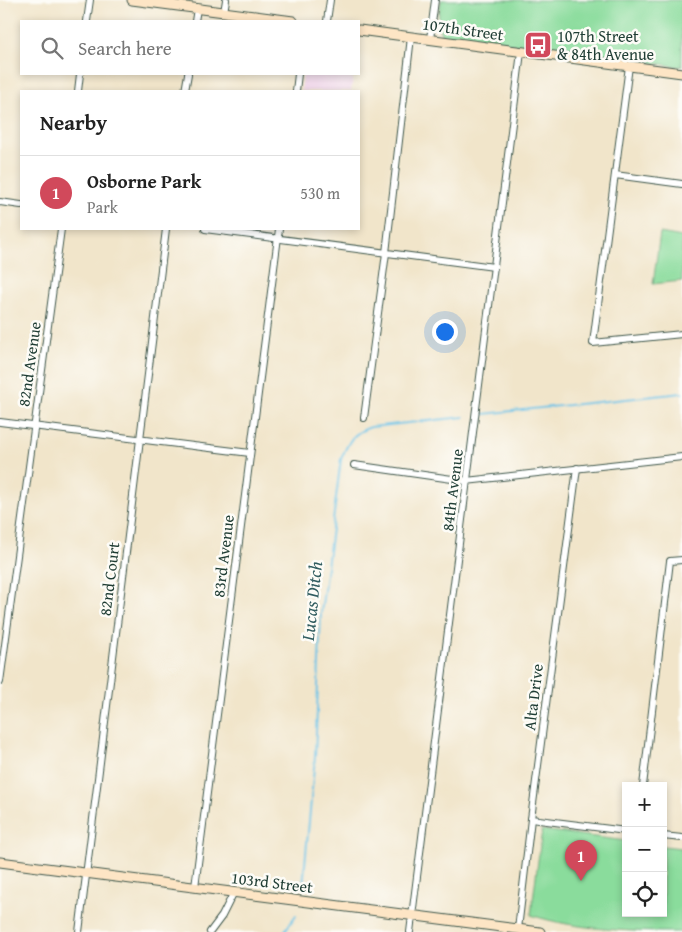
<!DOCTYPE html>
<meta charset="utf-8">
<style>
body{margin:0;font-family:"Gentium Book Plus",serif;background:#f6f6f6;color:#222}
.controls{position:absolute;right:15px;bottom:15px;display:grid;overflow:hidden;border-radius:0px;box-shadow:0 2px 8px #0003}
.controls button{width:45px;height:45px;display:grid;place-items:center;padding:0;border:0;border-bottom:1px solid #e0e0e0;background:#fff;color:#222;font:25px sans-serif}
.you{position:absolute;left:444px;top:331px;width:18px;height:18px;margin:-12px;border:4px solid #fff;border-radius:50%;background:#1a73e8;box-shadow:0 0 0 8px #1a73e833}
.badge{display:grid;place-items:center;width:32px;height:32px;border-radius:50%;background:#d1495b;color:#fff;font-size:16px;font-weight:700}
.pin{position:absolute;translate:-50% -41px;filter:drop-shadow(0 1px 2px #0008)}
.pin::after{content:'';position:absolute;top:26px;width:18px;height:15px;background:inherit;clip-path:polygon(0 0,100% 0,50% 100%)}
.list{margin:0;padding:0;list-style:none}
h2{display:flex;justify-content:space-between;align-items:center;height:65px;margin:0;padding:0 20px;font-size:21px}
h2 small{font-size:16px;font-weight:400;color:#767676}
.list li{display:grid;grid-template-columns:32px 1fr auto;gap:15px;align-items:center;box-sizing:border-box;height:75px;padding:0 20px;border-top:1px solid #e0e0e0}
.list b{display:block;font-size:19px;white-space:nowrap}
.list p{margin:0;font-size:16px;white-space:nowrap;color:#767676}
.list em{font-size:16px;font-style:normal;color:#767676}
.icon{flex:none;width:28px;height:28px;fill:none;stroke:currentColor;stroke-width:2;stroke-linecap:round;stroke-linejoin:round}
.map{position:relative;flex:none;width:682px;height:932px;overflow:hidden}
.search{position:absolute;background:#fff;box-shadow:0 2px 8px #0003;left:20px;top:20px;width:340px;height:55px;display:flex;align-items:center;gap:12px;box-sizing:border-box;padding:0 18px;border-radius:0px;color:#767676;font-size:19px}
.panel{position:absolute;background:#fff;box-shadow:0 2px 8px #0003;left:20px;top:90px;width:340px;height:140px;border-radius:0px}
.map>svg:first-child{display:block}
.built{fill:#eed0e8}
.green{fill:#8adc9c;stroke:#548c68}
.lines{fill:none;stroke-linecap:round;stroke-linejoin:round}
.stream{stroke:#6ac3e7;stroke-width:2}
.street-casing{stroke:#3e564a;stroke-width:8}
.secondary-casing{stroke:#3e564a;stroke-width:11}
.street{stroke:#fff;stroke-width:6}
.secondary{stroke:#fde5c5;stroke-width:9}
.labels{text-anchor:middle;stroke-width:5;stroke-linejoin:round;paint-order:stroke}
.street-label{font-size:16px;fill:#1f3d34;stroke:#fdfcf7}
.poi-label{font-size:16px;fill:#1f3d34;stroke:#fdfcf7;text-anchor:start}
.water-label{font-size:18px;font-style:italic;fill:#325e61;stroke:#fdfcf7}
</style>
<div class="map">
<svg width="682" height="932" viewBox="0 0 682 932">
<rect width="100%" height="100%" fill="#fdfcf7"/>
<filter id="ink" filterUnits="userSpaceOnUse"><feTurbulence type="fractalNoise" baseFrequency=".02" numOctaves="2"/><feDisplacementMap in="SourceGraphic" scale="10" xChannelSelector="R" yChannelSelector="G"/><feConvolveMatrix kernelMatrix="1 2 1 2 8 2 1 2 1" color-interpolation-filters="sRGB"/></filter>
<filter id="wash" filterUnits="userSpaceOnUse"><feTurbulence type="fractalNoise" baseFrequency=".0096" numOctaves="4" result="noise"/><feDisplacementMap in="SourceGraphic" scale="20" xChannelSelector="R" yChannelSelector="G"/><feGaussianBlur stdDeviation="1.12" result="paint"/><feColorMatrix in="noise" values="0 0 0 0 0 0 0 0 0 0 0 0 0 0 0 0 0 1.4 0 .05"/><feComposite in="paint" operator="in"/></filter>
<g filter="url(#wash)">
<rect width="100%" height="100%" fill="#f1e5ca"/>
<path class="built" d="M303 74H344V77L353 78 351 91H301Z"/>
<g class="green">
<path d="M441 0H682V67L442 35C435 25 440 11 441 0Z"/>
<path d="M660 233 682 237V281L653 284Z"/>
<path d="M542 830 626 841V913H663V846L682 848V932C635 932 576 930 531 915Z"/>
</g>
<g class="lines">
<g class="stream">
<path d="M484 414 682 393"/>
<path d="M303 886 315 757 321 613 341 459C349 441 352 433 371 427L464 417"/>
<path d="M284 932 296 915"/>
</g>
</g>
</g>
<g filter="url(#ink)">
<g class="lines">
<g class="street-casing">
<g id="street">
<path d="M224 12 226 0"/>
<path d="M87 21 90 0"/>
<path d="M195 21 197 9"/>
<path d="M327 21 330 0"/>
<path d="M430 39 435 0"/>
<path d="M629 66 593 343 682 334"/>
<path d="M78 91 80 74"/>
<path d="M185 91 188 74"/>
<path d="M296 91 298 74"/>
<path d="M615 175 682 184"/>
<path d="M0 202 21 205"/>
<path d="M205 229 494 267"/>
<path d="M364 418 386 253 411 37"/>
<path d="M0 422 250 453"/>
<path d="M354 465 466 481 682 457"/>
<path d="M0 682 61 229"/>
<path d="M643 786 670 561 682 560"/>
<path d="M531 819 626 831"/>
<path d="M663 836 682 838"/>
<path d="M195 887 279 229"/>
<path d="M518 929 531 819 577 468"/>
<path d="M79 932 166 229"/>
<path d="M210 932 222 916 234 892"/>
<path d="M410 932 521 52"/>
</g>
</g>
<g class="secondary-casing">
<g id="secondary">
<path d="M132 0 293 21"/>
<path d="M359 30 682 73"/>
<path d="M0 862 540 932"/>
</g>
</g>
<use href="#street" class="street"/>
<use href="#secondary" class="secondary"/>
</g>
</g>
<defs>
<g id="bus-square" transform="scale(1.4375)"><rect x="-9" y="-9" width="18" height="18" rx="4" fill="#d1495b" stroke="#fdfcf7"/><path d="M-5-6H5V4H4V6H2V4H-2V6H-4V4H-5ZM-3.5-4V0h7V-4ZM-3.5 1.2v1.5H-2V1.2ZM2 1.2v1.5H3.5V1.2Z" fill="#fff"/></g>
</defs>
<g fill-rule="evenodd">
<use href="#bus-square" x="538" y="45"/>
</g>
<g class="labels">
<g class="street-label">
<text transform="translate(463 29) rotate(8)" y="6">107th Street</text>
<text transform="translate(29 364) rotate(-82)" y="6">82nd Avenue</text>
<text transform="translate(452 490) rotate(-83)" y="6">84th Avenue</text>
<text transform="translate(223 556) rotate(-83)" y="6">83rd Avenue</text>
<text transform="translate(109 579) rotate(-83)" y="6">82nd Court</text>
<text transform="translate(533 697) rotate(-83)" y="6">Alta Drive</text>
<text transform="translate(272 882) rotate(7)" y="6">103rd Street</text>
</g>
<g class="poi-label">
<text x="557" y="42">107th Street<tspan x="557" dy="18">&amp; 84th Avenue</tspan></text>
</g>
<g class="water-label">
<text transform="translate(312 601) rotate(-84)" y="6">Lucas Ditch</text>
</g>
</g>
</svg>
<div class="controls">
<button>+</button>
<button>−</button>
<button><svg class="icon" aria-label="locate" viewBox="0 0 24 24"><circle cx="12" cy="12" r="6"/><path d="M12 2v4M12 18v4M2 12h4M18 12h4"/></svg></button>
</div>
<div class="you"></div>
<div class="pin badge" style="left:581px;top:881px">1</div>
<div class="search"><svg class="icon" aria-label="search" viewBox="0 0 24 24"><circle cx="10" cy="10" r="6"/><path d="M15 15l6 6"/></svg>Search here</div>
<section class="panel">
<h2>Nearby<small></small></h2>
<ul class="list">
<li><span class="badge">1</span><div><b>Osborne Park</b><p>Park</p></div><em>530 m</em></li>
</ul>
</section>
</div>
